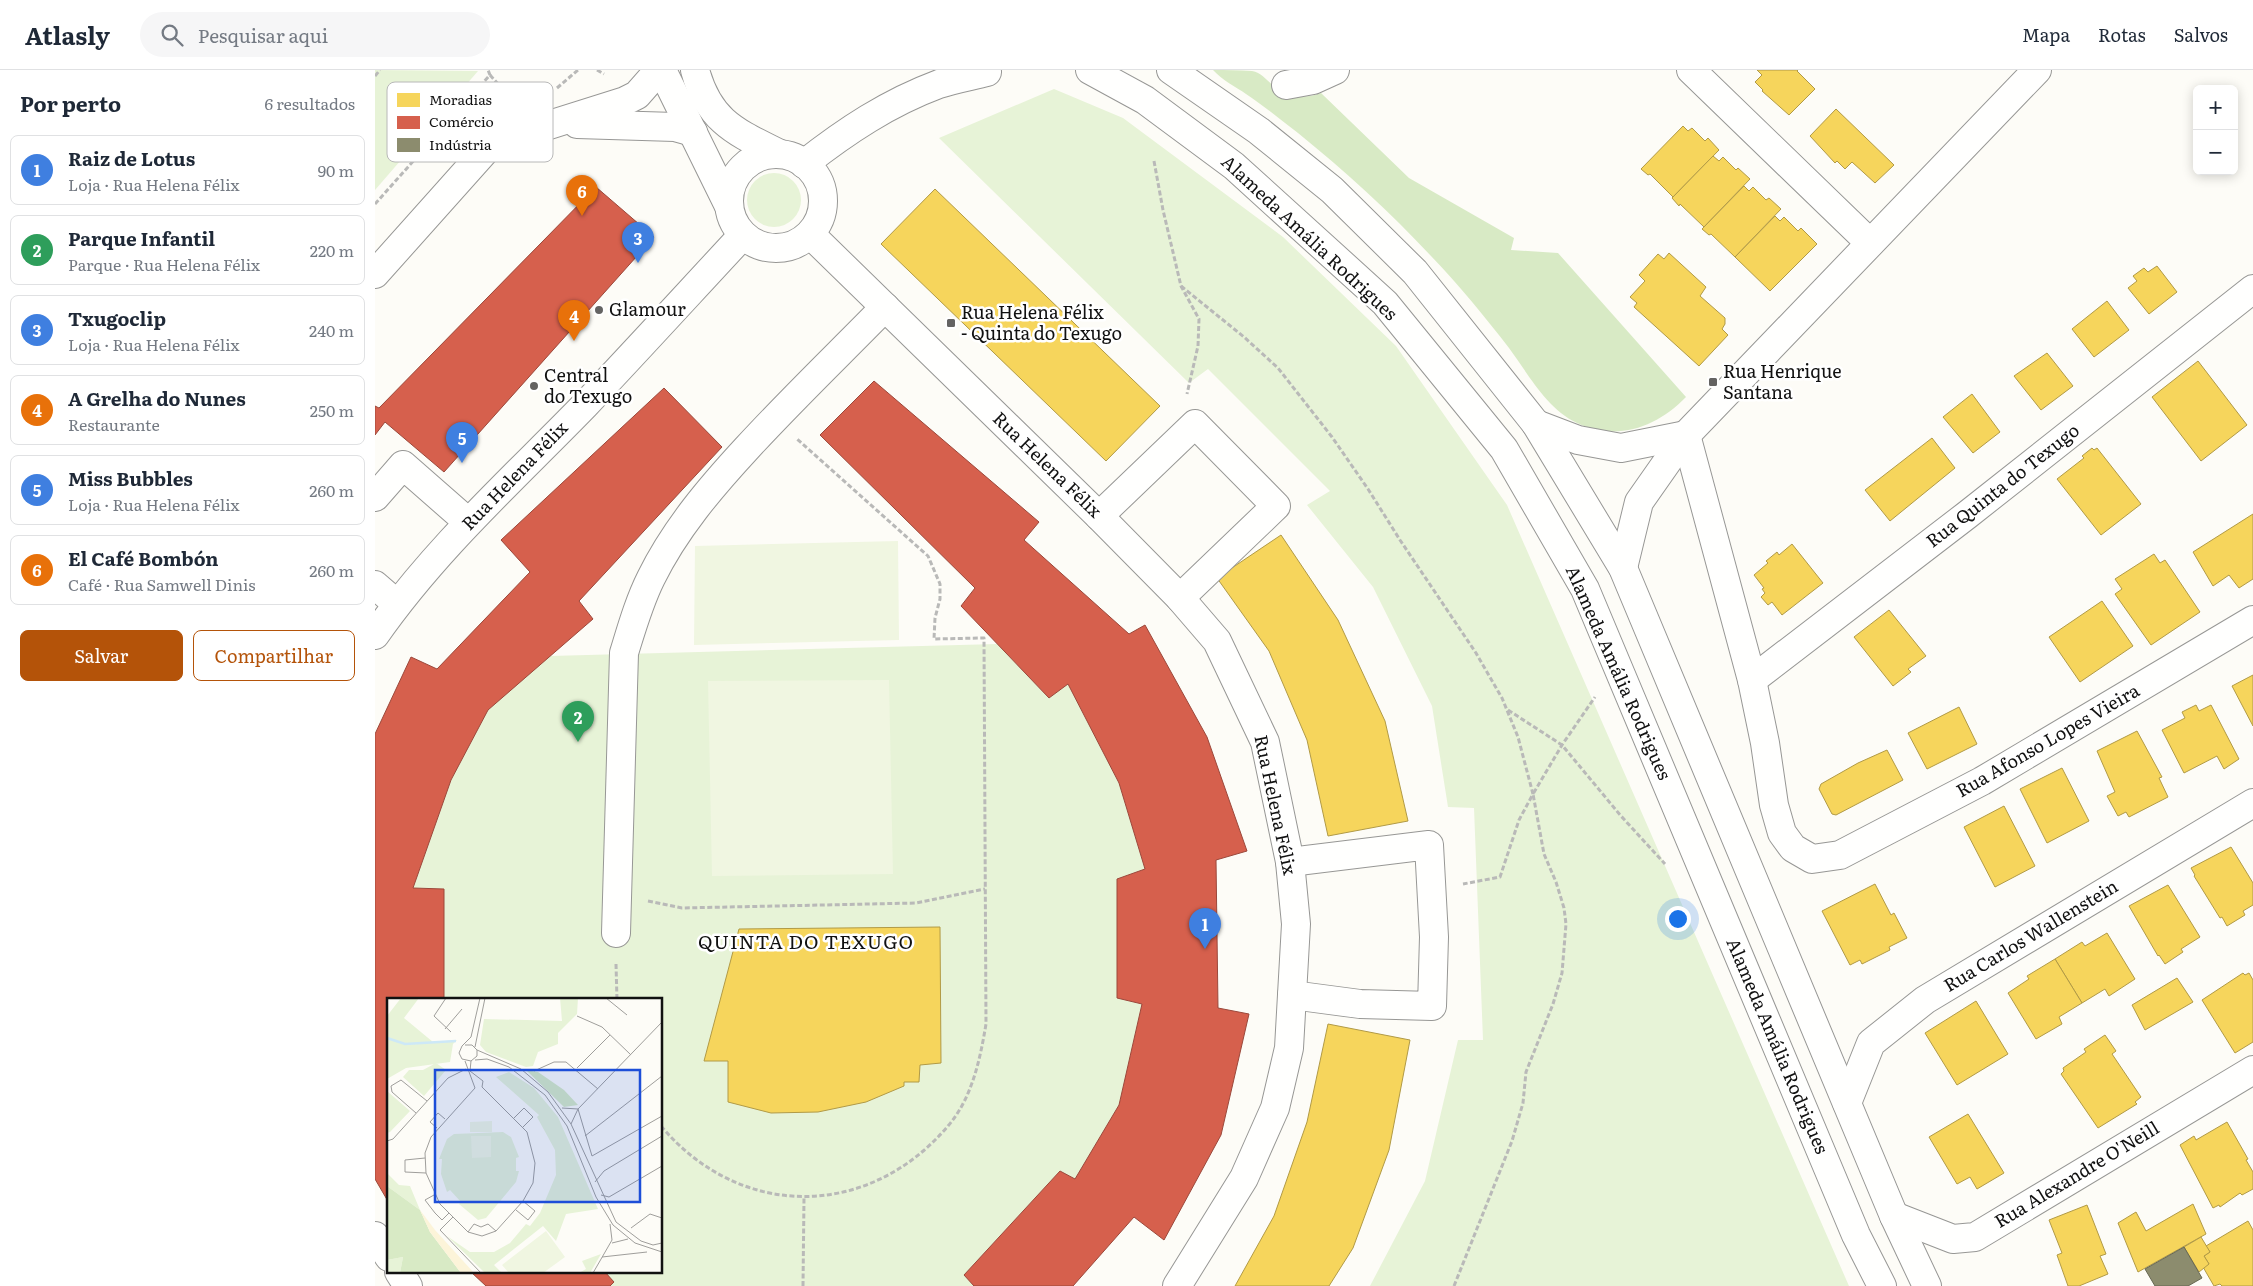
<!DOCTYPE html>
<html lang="pt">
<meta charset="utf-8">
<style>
body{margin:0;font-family:Literata,serif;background:#f6f6f7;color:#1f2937}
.controls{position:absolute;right:15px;top:15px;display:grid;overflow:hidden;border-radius:8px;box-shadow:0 2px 12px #0003}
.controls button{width:45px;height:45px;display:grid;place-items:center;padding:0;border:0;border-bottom:1px solid #e0e1e3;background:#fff;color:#1f2937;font:25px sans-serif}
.you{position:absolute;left:1302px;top:848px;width:18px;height:18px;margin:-12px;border:4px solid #fff;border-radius:50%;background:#1a73e8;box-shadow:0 0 0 8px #1a73e833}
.badge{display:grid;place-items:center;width:32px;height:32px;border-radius:50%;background:#b45309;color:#fff;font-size:16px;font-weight:700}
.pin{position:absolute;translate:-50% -41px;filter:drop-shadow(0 1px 2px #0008)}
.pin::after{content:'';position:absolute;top:26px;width:18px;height:15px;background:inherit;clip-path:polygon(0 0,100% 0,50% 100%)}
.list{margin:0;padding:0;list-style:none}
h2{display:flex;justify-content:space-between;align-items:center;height:65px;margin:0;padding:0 20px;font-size:21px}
h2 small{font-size:16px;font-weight:400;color:#747a83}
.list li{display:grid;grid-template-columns:32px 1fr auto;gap:15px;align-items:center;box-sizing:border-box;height:70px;margin:0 10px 10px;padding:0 10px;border:1px solid #e0e1e3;border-radius:8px}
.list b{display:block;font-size:19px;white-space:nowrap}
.list p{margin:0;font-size:16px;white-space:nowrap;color:#747a83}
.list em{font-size:16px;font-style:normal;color:#747a83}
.actions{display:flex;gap:10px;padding:15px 20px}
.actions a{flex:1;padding:11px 0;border:1px solid #b45309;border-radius:8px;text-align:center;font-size:18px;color:#b45309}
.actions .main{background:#b45309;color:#fff}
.icon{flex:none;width:28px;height:28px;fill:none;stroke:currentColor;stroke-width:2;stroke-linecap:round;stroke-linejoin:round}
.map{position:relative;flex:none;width:1878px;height:1216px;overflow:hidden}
header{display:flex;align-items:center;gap:30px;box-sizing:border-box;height:70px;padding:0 25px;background:#fff;border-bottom:1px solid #e0e1e3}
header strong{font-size:24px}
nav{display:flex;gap:28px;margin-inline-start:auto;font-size:18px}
.search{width:350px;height:45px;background:#f6f6f7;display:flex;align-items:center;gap:12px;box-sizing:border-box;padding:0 18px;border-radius:28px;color:#747a83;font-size:19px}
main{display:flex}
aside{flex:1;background:#fff}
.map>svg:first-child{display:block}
.green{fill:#e7f3d7}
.forest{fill:#d8eac5}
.pitch{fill:#f0f6e1}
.homes{fill:#f6d55c;stroke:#b19a46}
.shops{fill:#d6604d;stroke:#9b483b}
.industry{fill:#8c8c6e;stroke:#676752}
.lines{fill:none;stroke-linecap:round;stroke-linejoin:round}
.minor-casing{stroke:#979795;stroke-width:30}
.path{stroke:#b9b9b8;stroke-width:3;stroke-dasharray:5 2.5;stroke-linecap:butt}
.minor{stroke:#fffffe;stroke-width:28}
.poi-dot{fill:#646362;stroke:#fff;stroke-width:2}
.labels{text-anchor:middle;stroke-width:5;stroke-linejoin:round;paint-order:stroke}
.street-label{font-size:18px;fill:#111;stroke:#fff}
.poi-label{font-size:18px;fill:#111;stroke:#fff;text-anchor:start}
.neighbourhood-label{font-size:19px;letter-spacing:1px;fill:#111;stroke:#fff}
.inset-river{fill:none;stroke:#cde8f7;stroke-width:2.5}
.inset-road{fill:none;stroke:#9f9e9b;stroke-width:1}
.view{fill:#1d4ed8;fill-opacity:0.15;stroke:#1d4ed8;stroke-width:2.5}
.inset-edge{fill:none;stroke:#111;stroke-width:2.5}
.key{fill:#fff;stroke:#b8b8b8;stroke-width:1}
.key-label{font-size:14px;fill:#111}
</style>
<header>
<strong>Atlasly</strong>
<div class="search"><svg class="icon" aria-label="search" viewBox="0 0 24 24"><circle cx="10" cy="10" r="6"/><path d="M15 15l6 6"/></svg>Pesquisar aqui</div>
<nav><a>Mapa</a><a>Rotas</a><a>Salvos</a></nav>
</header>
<main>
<aside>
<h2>Por perto<small>6 resultados</small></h2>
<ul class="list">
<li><span class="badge" style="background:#3f7fe0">1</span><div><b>Raiz de Lotus</b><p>Loja · Rua Helena Félix</p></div><em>90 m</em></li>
<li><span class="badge" style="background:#2e9e5b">2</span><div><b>Parque Infantil</b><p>Parque · Rua Helena Félix</p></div><em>220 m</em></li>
<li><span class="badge" style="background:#3f7fe0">3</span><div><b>Txugoclip</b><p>Loja · Rua Helena Félix</p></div><em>240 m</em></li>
<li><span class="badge" style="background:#e8710a">4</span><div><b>A Grelha do Nunes</b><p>Restaurante</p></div><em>250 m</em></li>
<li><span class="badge" style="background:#3f7fe0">5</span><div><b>Miss Bubbles</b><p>Loja · Rua Helena Félix</p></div><em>260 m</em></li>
<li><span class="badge" style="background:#e8710a">6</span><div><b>El Café Bombón</b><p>Café · Rua Samwell Dinis</p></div><em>260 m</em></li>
</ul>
<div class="actions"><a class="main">Salvar</a><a>Compartilhar</a></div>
</aside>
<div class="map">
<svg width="1878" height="1216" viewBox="0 0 1878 1216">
<rect width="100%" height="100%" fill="#fdfcf7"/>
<g class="green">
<path d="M0 0 103 1 0 120Z"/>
<path d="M679 19 748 48 908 167 1021 276 1132 435 1474 1216H995L1050 1111 1083 970H1108L1099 738 1073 737 1057 636 998 517 932 435 955 421 833 299 814 313 564 68Z"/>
<circle cx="399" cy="130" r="27"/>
<path d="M622 574 674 628 693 614 744 713 770 799 742 809V928L767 934 744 1035 700 1109 685 1101 589 1205 599 1216H235L230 1202H286V930H69V819L38 818 76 710 113 640 175 586Z"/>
</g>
<path class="forest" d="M838 0C850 0 865 0 877 1 887 3 891 10 899 16 913 28 930 29 946 23L1034 108 1139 168 1136 180 1183 183 1311 327C1282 357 1242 372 1202 353 1171 338 1154 305 1134 278 1110 247 1084 215 1056 186 1015 142 970 101 923 63 906 50 889 36 871 24 861 17 847 10 838 0Z"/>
<g class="pitch">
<path d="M523 471 524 570 319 575 320 476Z"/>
<path d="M514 610 518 804 337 806 333 611Z"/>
</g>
<g class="homes">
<path d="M1382 0H1423L1422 1 1440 19 1414 45 1387 21 1388 20 1380 12 1387 5Z"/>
<path d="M1461 39 1519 95 1500 113 1477 92 1470 99 1462 91 1460 93 1435 66Z"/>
<path d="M1308 56 1313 61 1317 58 1330 71 1333 68 1344 80 1298 127 1275 104 1273 105 1266 99Z"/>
<path d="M1338 86 1344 91 1348 87 1361 100 1363 98 1375 109 1329 157 1305 134 1304 136 1297 128Z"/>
<path d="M1369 116 1374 121 1378 117 1391 130 1394 128 1406 139 1360 187 1336 164 1334 165 1327 159Z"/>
<path d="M560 119 785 336 731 391 506 174Z"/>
<path d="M1400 146 1405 151 1409 147 1423 161 1426 158 1442 174 1395 221 1360 187Z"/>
<path d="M1294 183 1331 217 1325 226 1350 248V254L1347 259 1353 265 1324 296 1259 237 1262 233 1255 227 1270 211 1264 205 1283 184 1289 189Z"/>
<path d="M1782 196 1802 222 1774 244 1753 218 1762 211 1758 206 1769 198 1773 202Z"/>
<path d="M1732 231 1754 260 1719 287 1697 259Z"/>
<path d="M1672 283 1698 316 1666 340 1639 306Z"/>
<path d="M1823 291 1872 355 1826 391 1777 327Z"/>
<path d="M1597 324 1625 362 1598 383 1568 347Z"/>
<path d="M1557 368 1580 398 1515 451 1490 420Z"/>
<path d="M1717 378 1719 380 1722 378 1766 434 1726 465 1682 409 1709 388 1707 386Z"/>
<path d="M1878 444V509L1864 518 1854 505 1838 516 1818 482Z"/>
<path d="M906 465 963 550 1010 651 1033 751 953 766 932 670 894 581 842 508Z"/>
<path d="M1417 474 1448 513 1407 545 1397 532 1393 535 1386 527 1390 523 1387 519 1389 518 1379 505 1393 493 1391 491 1402 482 1404 485Z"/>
<path d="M1779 484 1785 493 1790 490 1825 542 1776 575 1740 524 1747 519 1740 509Z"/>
<path d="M1727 531 1758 576 1705 612 1674 567Z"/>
<path d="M1514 540 1551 586 1533 599 1536 602 1518 616 1479 567Z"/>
<path d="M1878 605V656L1857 616Z"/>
<path d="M1821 635 1824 641 1836 635 1864 689 1849 699 1842 686 1809 703 1787 660 1810 648 1807 642Z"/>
<path d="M1584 637 1602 674 1552 699 1533 663Z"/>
<path d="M1762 661 1787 707 1784 708 1793 727 1754 747 1751 742 1743 746 1732 726 1740 722 1722 681Z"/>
<path d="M1512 680 1528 710 1461 745 1457 744 1444 719 1446 714 1483 693Z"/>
<path d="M1687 698 1714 751 1672 773 1645 719Z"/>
<path d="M1629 736 1660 796 1620 817 1589 757Z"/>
<path d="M1856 777 1878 813V835L1868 841 1870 845 1852 856 1847 847 1845 848 1819 806 1820 805 1816 798Z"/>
<path d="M1500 814 1516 845 1519 843 1532 868 1514 877 1515 880 1487 894 1485 890 1475 895 1447 841Z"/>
<path d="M1793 815 1825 867 1806 879 1808 882 1790 894 1784 885 1783 886 1754 836Z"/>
<path d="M565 857 566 993 545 995 544 1012H529V1016L491 1032 443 1042 396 1043 353 1032V991H329L364 859Z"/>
<path d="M1732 863 1760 909 1734 926 1730 919 1707 933 1680 889 1707 872 1710 876Z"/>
<path d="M1680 889 1707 933 1684 947 1687 954 1661 969 1633 923 1654 909 1652 906Z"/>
<path d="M1868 903 1870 905 1874 903 1878 910V972L1860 983 1827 930Z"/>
<path d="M1802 908 1818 932 1770 960 1757 935Z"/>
<path d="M1601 931 1633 984 1582 1015 1550 963Z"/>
<path d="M953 954 1035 970 1014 1080 978 1178 954 1216H860L899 1146 932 1052Z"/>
<path d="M1730 965 1741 981 1737 984 1766 1027 1760 1032 1762 1034 1723 1058 1686 1004 1689 1001 1688 998 1711 982 1709 979Z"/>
<path d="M1593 1044 1629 1103 1602 1119 1595 1107 1582 1114 1554 1067Z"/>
<path d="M1852 1052 1873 1089 1871 1090 1878 1102V1119L1867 1125 1865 1123 1845 1137 1844 1135 1838 1138 1805 1075 1819 1066 1821 1070Z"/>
<path d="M1818 1134 1831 1164 1763 1202 1743 1153 1761 1142 1771 1161Z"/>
<path d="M1712 1135 1731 1184 1725 1186 1733 1204 1704 1216H1693L1682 1185 1687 1183 1674 1150Z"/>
<path d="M1873 1151 1878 1160V1216H1847L1845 1214 1839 1216 1828 1197 1834 1194 1829 1186 1835 1182 1831 1176Z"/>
<path d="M1826 1167 1835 1182 1829 1186 1834 1194 1824 1202 1809 1177Z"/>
</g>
<g class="shops">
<path d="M221 117 279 167 69 402 10 352 0 365V336L4 338Z"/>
<path d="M499 311 664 452 649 470 754 564 770 555 832 667 872 781 841 790 843 938 874 944 846 1065 789 1170 759 1147 698 1216H599L589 1205 685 1101 700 1109 744 1035 767 934 742 928V809L770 799 744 713 693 614 674 628 586 536 600 518 445 365Z"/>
<path d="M289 318 347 377 204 531 218 549 113 640 76 710 38 818 69 819V930H14V1133L0 1109V664L36 587 62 599 155 502 126 470Z"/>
<path d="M96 1202H230L239 1212 235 1216H111Z"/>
</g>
<path class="industry" d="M1809 1177 1827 1208 1813 1216H1780L1770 1199Z"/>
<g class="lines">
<g class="minor-casing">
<g id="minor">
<path d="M287 0 353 134"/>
<path d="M320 0C334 52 361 62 405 84"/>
<path d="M715 0 770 30 859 96 1010 233 1129 379 1210 519 1481 1165 1507 1216"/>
<path d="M796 0 884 61 957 120 1040 202 1161 354 1248 498 1519 1146 1552 1216"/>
<path d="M1316 0 1495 173"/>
<path d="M911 15 938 10 960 0"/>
<path d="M202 54 300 57 318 62"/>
<circle cx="401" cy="131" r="47"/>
<path d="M429 94C471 61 513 33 564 14 579 9 596 6 612 2"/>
<path d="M435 164 724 446 805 528 842 571 890 672 915 792 921 854 914 978 900 1038 869 1108 802 1216"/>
<path d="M0 204 117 73 250 31 262 25 284 0"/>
<path d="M1161 354 1203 370 1246 378 1311 365"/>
<path d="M1311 365 1377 610 1390 673 1399 735 1407 763 1418 778 1437 789 1465 785 1607 711 1878 550"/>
<path d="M0 427 28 395 93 452"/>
<path d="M724 446 820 354 901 436 805 528"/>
<path d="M1248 498 1264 432 1311 365 1662 0"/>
<path d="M0 515 22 534"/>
<path d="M0 565C60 479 138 409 210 335 263 279 315 222 368 165"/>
<path d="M1377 610 1592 445 1878 219"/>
<path d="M915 792 1054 775 1059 867 1057 936 985 934 917 925"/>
<path d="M241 863 249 583C257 557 264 532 276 508 300 459 336 417 372 378 417 329 464 284 510 237"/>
<path d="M1472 1033 1496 973 1550 930 1878 733"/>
<path d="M1519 1146 1578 1169 1600 1167 1878 1000"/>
<path d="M0 1166 14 1187"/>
<path d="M24 1202 33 1216"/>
</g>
</g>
<g class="path">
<path d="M222 0 229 4"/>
<path d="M115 5 138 31 142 30"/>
<path d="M0 6 5 0"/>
<path d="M182 18 203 0"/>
<path d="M779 91 788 140 806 216 824 249 823 276 812 324"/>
<path d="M0 134 115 5 113 0"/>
<path d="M806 216 869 267 903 298 957 367 993 419 1025 470 1101 583 1127 628 1143 667 1158 724 1144 750 1125 807 1088 814"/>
<path d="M1133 640 1187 675 1246 746 1290 794"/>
<path d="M273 831 307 838 541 833 610 819"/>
<path d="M241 894 242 930"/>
<path d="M286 1056C365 1150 493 1150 573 1056 597 1028 605 990 611 954L609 568 559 569 560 548 565 529V514L553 486 422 369"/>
<path d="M428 1216 429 1128"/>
<path d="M1079 1216 1137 1071 1148 1033 1151 1002 1178 934 1187 903 1191 854 1189 838 1181 812 1169 784 1158 724 1187 675 1220 627"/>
</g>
<use href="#minor" class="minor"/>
</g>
<g class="poi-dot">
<circle cx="224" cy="240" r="5"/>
<rect x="571" y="248" width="10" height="10" rx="2.5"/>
<rect x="1333" y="307" width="10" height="10" rx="2.5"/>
<circle cx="159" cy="316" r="5"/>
</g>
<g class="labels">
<g class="street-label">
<text transform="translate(934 168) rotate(43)" y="6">Alameda Amália Rodrigues</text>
<text transform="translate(672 395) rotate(44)" y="6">Rua Helena Félix</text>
<text transform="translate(140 406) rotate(-46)" y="6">Rua Helena Félix</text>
<text transform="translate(1628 416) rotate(-38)" y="6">Rua Quinta do Texugo</text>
<text transform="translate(1243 603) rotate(66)" y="6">Alameda Amália Rodrigues</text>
<text transform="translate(1673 671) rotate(-30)" y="6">Rua Afonso Lopes Vieira</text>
<text transform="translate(900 735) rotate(78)" y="6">Rua Helena Félix</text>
<text transform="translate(1656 866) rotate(-31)" y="6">Rua Carlos Wallenstein</text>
<text transform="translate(1402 976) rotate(67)" y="6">Alameda Amália Rodrigues</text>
<text transform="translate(1702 1105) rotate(-31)" y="6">Rua Alexandre O'Neill</text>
</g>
<g class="poi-label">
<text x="234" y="246">Glamour</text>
<text x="586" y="249">Rua Helena Félix<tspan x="586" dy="21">- Quinta do Texugo</tspan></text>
<text x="1348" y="308">Rua Henrique<tspan x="1348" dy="21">Santana</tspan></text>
<text x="169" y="312">Central<tspan x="169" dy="21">do Texugo</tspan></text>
</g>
<g class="neighbourhood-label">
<text x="431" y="879">QUINTA DO TEXUGO</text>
</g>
</g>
<g transform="translate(12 928)">
<rect width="275" height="275" fill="#fdfcf7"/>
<path d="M14 0H32L17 20 46 44 70 42 66 46 63 64 19 70 0 81V18ZM173 0H191L190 16 171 35V46L151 54 146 68 139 69 99 54 93 47 97 21 175 23ZM49 65 59 72 37 98 16 79 22 72H36ZM122 74 147 90 171 119 211 211 179 216 169 243 156 228 107 267 115 275H98L60 238 83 254H107L123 245 139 226 143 228 153 215 169 177 168 152 150 119 152 117 109 79ZM0 93 23 113 3 134 0 135ZM116 134 124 139 132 159 129 160V173H132L129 184 99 220 91 222 72 206 74 204 63 192 60 194 54 176 55 161H52L60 141 67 136ZM0 175 12 187 23 188 33 212 0 188ZM214 256 203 275H192L199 271 195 263ZM16 259 13 275H0V262Z" fill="#e7f3d7"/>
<path d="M139 72 151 74 177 92 191 107 177 109ZM0 188 33 212 43 234 74 275H13L16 259 0 262Z" fill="#d8eac5"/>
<path d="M33 212 48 232 87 275H74L43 234Z" fill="#fcf4d9"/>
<path d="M105 123V134H83V124ZM84 138H104V159L85 160ZM159 233 178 259 156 275H122L115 267Z" fill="#f0f6e1"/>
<path class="inset-river" d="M0 40 18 46 69 43"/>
<path class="inset-road" d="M59 0 47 18 64 34M219 0 240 17M190 18 215 29 244 57M58 31 75 11M78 47H85L90 52V58L84 63 75 61 72 55 75 48 84 39 93 0M88 49 98 0M90 52 134 71 161 94 184 126 229 224 254 243 266 247 275 245M88 62 100 61 122 69 158 97 180 128 209 199 226 227 248 245 275 254M78 63 88 90M84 63 83 73 96 83 95 89M190 70 223 37M147 73 167 64H179L211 91M88 90 44 139 38 155 39 175 53 206 81 234 95 238 109 233 136 203 146 185 148 165 140 134 95 89M175 110 191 111M191 111 205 158 275 118M29 115 5 94 4 88 14 82 40 103M127 120 137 110 146 119 136 129M184 126 191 111 275 24M50 130 43 124 51 115 58 121M198 138 275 78M0 143 6 141 61 80 79 71M38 160 18 162V174L39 175M208 184 217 173 275 138M47 197 38 202 48 215 55 222 62 215M214 197 222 199 275 168M129 212 141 222 148 213 136 203M66 219 53 232 94 275M244 230 263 216 275 220M81 234 87 226 94 229 101 226 109 233M225 245 241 241M215 259 260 254M206 275 225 242 223 226"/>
<path class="view" d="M48 72H253V204H48Z"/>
<rect width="275" height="275" class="inset-edge"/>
</g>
<rect x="12" y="12" width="166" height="80" rx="8" class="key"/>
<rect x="22" y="23" width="23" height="14" fill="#f6d55c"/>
<rect x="22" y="46" width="23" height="13" fill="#d6604d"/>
<rect x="22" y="68" width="23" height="14" fill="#8c8c6e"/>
<g class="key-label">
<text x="54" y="35">Moradias</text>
<text x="54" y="57">Comércio</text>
<text x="54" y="80">Indústria</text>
</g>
</svg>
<div class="controls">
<button>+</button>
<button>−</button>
</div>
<div class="you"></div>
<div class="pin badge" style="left:830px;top:879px;background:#3f7fe0">1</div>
<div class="pin badge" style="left:203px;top:672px;background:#2e9e5b">2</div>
<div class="pin badge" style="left:263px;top:193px;background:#3f7fe0">3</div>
<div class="pin badge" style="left:199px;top:271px;background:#e8710a">4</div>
<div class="pin badge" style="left:87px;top:393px;background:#3f7fe0">5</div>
<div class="pin badge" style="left:207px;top:146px;background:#e8710a">6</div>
</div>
</main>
